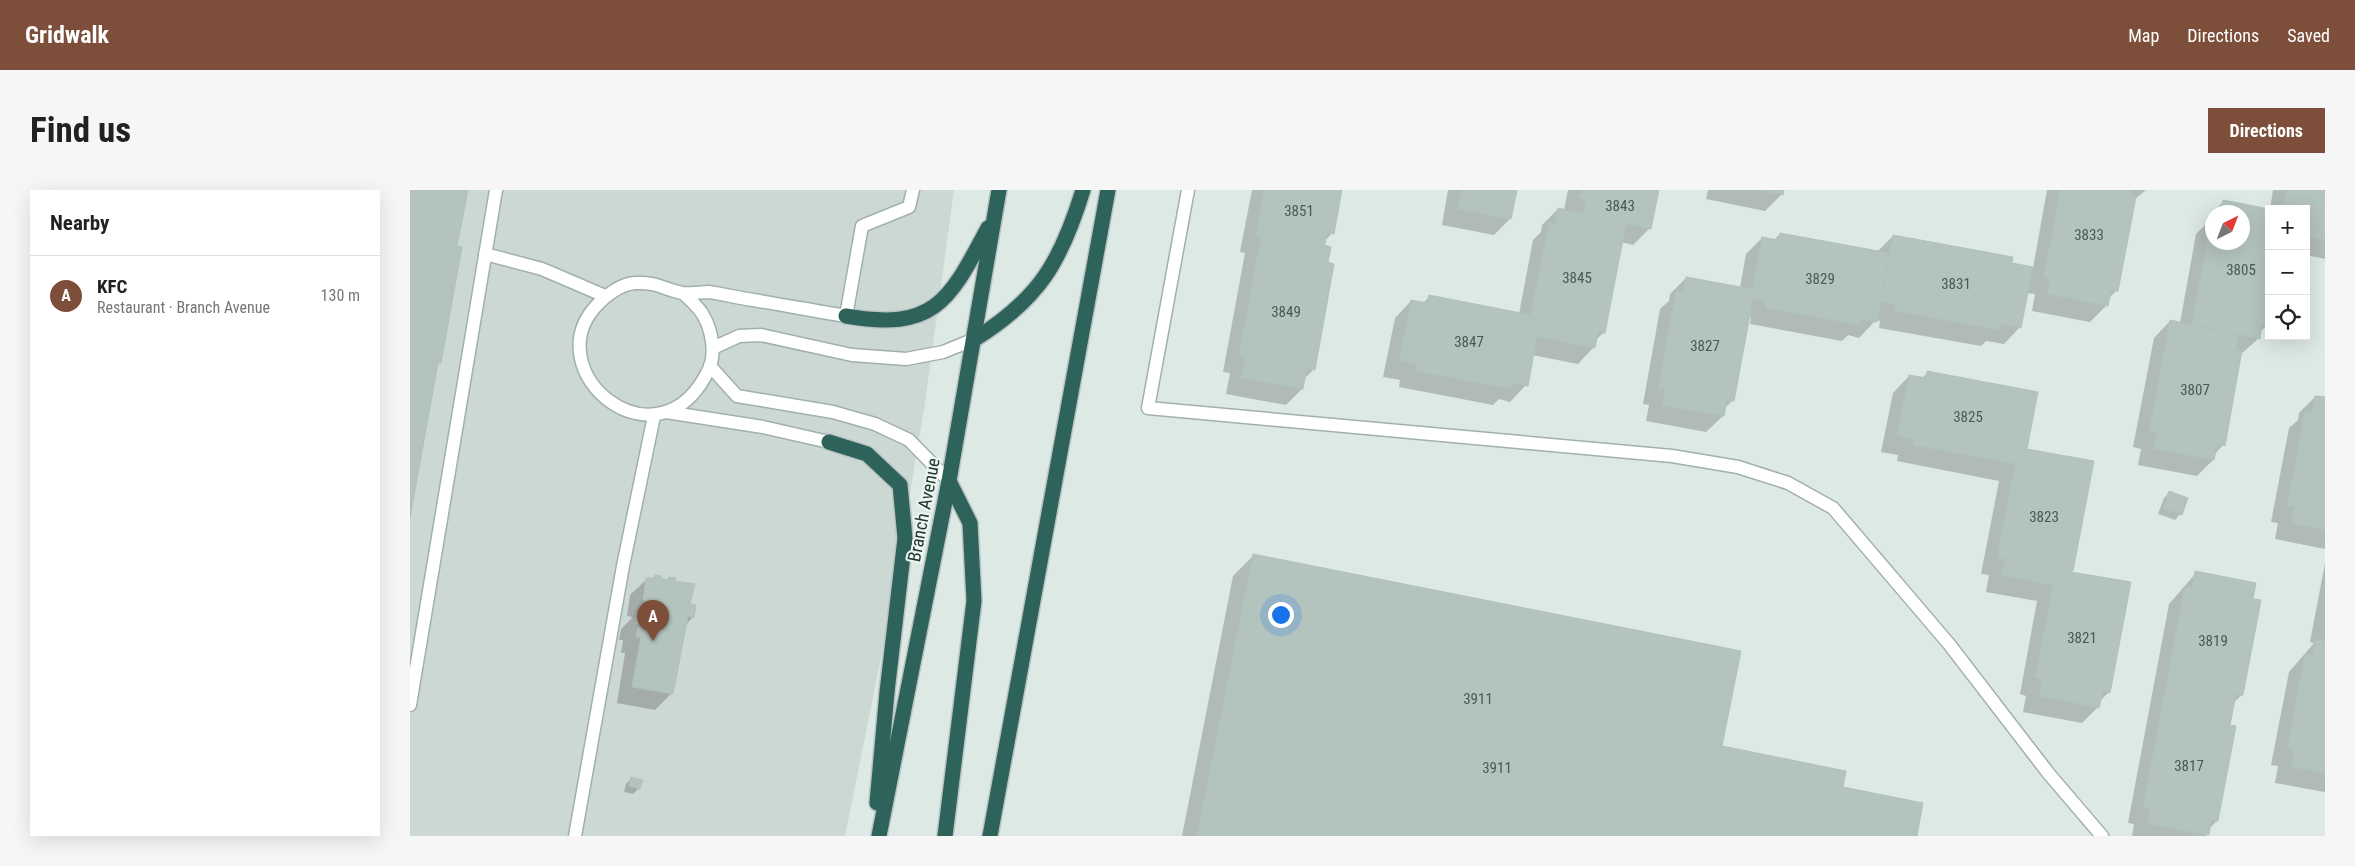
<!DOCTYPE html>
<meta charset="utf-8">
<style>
body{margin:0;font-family:"Roboto Condensed",sans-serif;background:#f6f6f6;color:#222}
.controls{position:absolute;right:15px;top:15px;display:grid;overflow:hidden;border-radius:0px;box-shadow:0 5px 20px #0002}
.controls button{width:45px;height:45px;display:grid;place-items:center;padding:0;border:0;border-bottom:1px solid #e0e0e0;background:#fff;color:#222;font:25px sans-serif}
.compass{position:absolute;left:1795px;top:15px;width:45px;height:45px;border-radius:50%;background:#fff;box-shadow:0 5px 20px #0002;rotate:42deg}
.you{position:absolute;left:870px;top:424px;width:18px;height:18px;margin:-12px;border:4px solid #fff;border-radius:50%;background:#1a73e8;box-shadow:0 0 0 8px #1a73e833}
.badge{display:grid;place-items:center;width:32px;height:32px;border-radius:50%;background:#7d4f3a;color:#fff;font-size:16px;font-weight:700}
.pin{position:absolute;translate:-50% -41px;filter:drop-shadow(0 1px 2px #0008)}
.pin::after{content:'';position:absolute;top:26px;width:18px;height:15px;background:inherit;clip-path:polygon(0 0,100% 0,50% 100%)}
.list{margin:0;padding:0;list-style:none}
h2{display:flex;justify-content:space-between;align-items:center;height:65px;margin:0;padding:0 20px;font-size:21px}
h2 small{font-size:16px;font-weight:400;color:#767676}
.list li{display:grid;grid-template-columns:32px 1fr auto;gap:15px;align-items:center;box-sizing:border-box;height:80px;padding:0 20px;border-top:1px solid #e0e0e0}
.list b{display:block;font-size:19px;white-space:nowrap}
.list p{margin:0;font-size:16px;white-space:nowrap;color:#767676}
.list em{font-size:16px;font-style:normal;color:#767676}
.icon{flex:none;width:28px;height:28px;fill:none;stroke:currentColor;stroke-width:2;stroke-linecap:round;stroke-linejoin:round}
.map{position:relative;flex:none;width:1915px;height:646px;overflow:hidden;border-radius:0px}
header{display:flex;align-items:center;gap:30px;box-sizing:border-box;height:70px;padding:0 25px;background:#7d4f3a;color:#fff}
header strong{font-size:24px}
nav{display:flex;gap:28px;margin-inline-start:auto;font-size:18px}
.intro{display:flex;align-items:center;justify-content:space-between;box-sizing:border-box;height:120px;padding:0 30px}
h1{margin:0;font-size:35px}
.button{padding:12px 22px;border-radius:0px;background:#7d4f3a;color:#fff;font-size:18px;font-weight:700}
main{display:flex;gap:30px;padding:0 30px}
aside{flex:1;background:#fff;border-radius:0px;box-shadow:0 5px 20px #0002}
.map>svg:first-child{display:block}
.built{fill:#ccd8d4}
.shadow{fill:#0003;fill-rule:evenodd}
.building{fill:#b3c3be;stroke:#b0c2bc}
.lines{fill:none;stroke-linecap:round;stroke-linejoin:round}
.lane-casing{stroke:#a1b0ac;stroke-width:15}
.highway-casing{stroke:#bcc3c2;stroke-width:18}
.lane{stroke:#fff;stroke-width:12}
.highway{stroke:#2d635b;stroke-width:15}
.labels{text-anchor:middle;stroke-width:4;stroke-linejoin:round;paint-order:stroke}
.number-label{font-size:15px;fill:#455b56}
.street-label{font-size:18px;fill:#203833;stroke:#eef6f2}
</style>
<header>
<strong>Gridwalk</strong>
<nav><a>Map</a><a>Directions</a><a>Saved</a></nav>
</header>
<div class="intro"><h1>Find us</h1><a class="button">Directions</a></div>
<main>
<aside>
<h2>Nearby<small></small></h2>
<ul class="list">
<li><span class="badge">A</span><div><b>KFC</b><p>Restaurant · Branch Avenue</p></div><em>130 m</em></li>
</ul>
</aside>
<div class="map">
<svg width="1915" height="646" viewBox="0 0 1915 646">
<rect width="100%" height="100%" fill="#dde9e5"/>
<path class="built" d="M0 0H544L515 213 481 418 435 646H0Z"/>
<g class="shadow">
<path d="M842 0H930L922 43 914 52 913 56 919 58 904 179 894 189 892 199 876 215 816 204 820 183 813 182 835 63 830 62Z"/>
<path d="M1038 0H1106L1100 29 1084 45 1032 35Z"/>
<path d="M1158 0H1247L1240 38 1223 55 1211 52 1194 142 1186 150 1184 157 1168 174 1122 165 1116 195 1100 212 1089 209 1083 215 989 197 990 190 973 187 985 128 1001 111 1013 113 1019 107 1109 124 1123 50 1131 42 1132 35 1148 19 1154 20Z"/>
<path d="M1298 0H1372V4L1355 21 1296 9Z"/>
<path d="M1637 0H1736L1724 10 1707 100 1698 109 1697 115 1680 132 1622 121 1625 104 1616 103 1610 137 1594 154 1576 151 1571 156 1469 138 1470 131 1466 130 1449 148 1438 145 1432 151 1340 134 1341 127H1338L1322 211 1314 219 1313 226 1296 242 1236 231 1239 215 1233 214 1250 119 1259 111 1260 104 1276 88 1330 98 1336 64 1352 48 1364 50 1370 44 1467 62 1483 46 1623 78Z"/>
<path d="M1863 0H1915V69L1896 65V19H1860Z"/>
<path d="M1813 12 1859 20V133L1849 143 1848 149 1830 165 1813 255 1804 265 1803 270 1787 286 1728 275 1731 259 1723 257 1744 148 1760 131 1770 133 1786 44 1796 34 1797 28ZM1802 22H1832V52H1802Z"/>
<path d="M1518 182 1615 260 1683 272 1662 382 1699 502 1690 511 1688 517 1672 533 1613 522 1616 506 1610 504 1627 411 1576 402 1579 385 1571 384 1589 291 1487 271 1488 265 1471 262 1483 203 1499 186 1511 189Z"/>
<path d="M1905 207 1915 209V359L1865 349 1868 333 1861 332 1879 238 1888 230 1889 223Z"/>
<path d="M1760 302 1770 324 1765 330 1748 324 1754 308Z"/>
<path d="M843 366 1311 557 1431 598 1506 646H772L823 386Z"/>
<path d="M1915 373V602L1865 593 1868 576 1861 575 1879 482 1904 453 1900 452Z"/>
<path d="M1786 383 1832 505 1822 514 1807 631 1799 639 1796 646H1722L1724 634 1718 633 1759 414Z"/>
<path d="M245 386 257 391 259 388 264 392 283 427 275 436 262 503 245 520 207 513 215 463H211L213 450H209L211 439 221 429 222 427 217 426 220 405 237 389H242Z"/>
<path d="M222 588 229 598 223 604 214 602 216 594Z"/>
</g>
<g class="building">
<path d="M0 0H58L47 56 52 57 31 173H28L0 328Z"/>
<path d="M854 0H932L924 44 917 43 914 58 846 46Z"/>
<path d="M1051 0H1107L1101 29 1047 19Z"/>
<path d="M1171 0H1249L1241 39 1173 25 1176 9 1169 8Z"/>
<path d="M1348 0H1374L1373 5Z"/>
<path d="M1650 0H1721L1720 6 1726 7 1708 101 1701 100 1698 116 1637 104 1640 88 1634 87Z"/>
<path d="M1876 0H1915V50L1896 46V19H1873Z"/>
<path d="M1813 10 1859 19V134L1852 133 1850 149 1782 134 1802 26V52H1832V22H1811Z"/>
<path d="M1148 18 1216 34 1195 143 1188 142 1185 158 1123 146 1127 130 1120 129 1139 32 1145 34Z"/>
<path d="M1370 43 1479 63 1467 132 1451 129 1450 135 1355 118 1356 111 1341 108 1352 47 1368 50Z"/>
<path d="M1483 45 1603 67 1602 73 1623 77 1611 138 1590 134 1588 140 1485 121 1486 114 1471 112Z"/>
<path d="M851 46 914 58 915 55 921 57 918 72 924 74 905 180 897 178 893 199 831 188 836 167 829 166Z"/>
<path d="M1276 87 1342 99 1341 108 1343 109 1324 211 1317 210 1314 226 1252 215 1255 199 1248 198 1266 101 1273 102Z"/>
<path d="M1019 105 1121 125 1120 129 1127 130 1123 146H1127L1118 196 1102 193 1101 199 1005 181 1006 174 989 171 1001 110 1017 113Z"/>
<path d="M1760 130 1829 145 1826 160H1832L1815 256 1807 254 1804 270 1744 259 1747 242 1739 241Z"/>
<path d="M1517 181 1628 202 1617 259 1605 274 1503 255 1504 249 1487 246 1499 185 1516 188Z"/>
<path d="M1905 206 1915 207V340L1881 333 1884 317 1877 316 1895 221 1902 222Z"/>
<path d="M1617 259 1684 271 1663 381H1655L1651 397 1591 385 1595 369 1587 368 1605 274Z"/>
<path d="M1759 301 1778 308 1772 325 1753 318Z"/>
<path d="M843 364 1331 461 1312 556 1436 581 1433 597 1513 613 1507 646H787Z"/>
<path d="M1655 381 1721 392 1700 503 1693 501 1689 518 1629 506 1632 489 1625 488 1643 395 1651 397Z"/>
<path d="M1785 381 1846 393 1843 409 1851 410 1833 505 1826 504 1823 519 1754 506 1775 396 1782 398Z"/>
<path d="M245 385 251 386V388L258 390 259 387 266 388 265 391 285 394 280 414 286 415 284 428 278 426 263 504 222 497 231 447H226L229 434H225L227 422 235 423 237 411 233 410 236 388H244Z"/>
<path d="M1905 450 1915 451V583L1881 577 1884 560 1877 558 1895 464 1902 466Z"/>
<path d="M1754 506 1823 519 1820 535 1826 536 1808 631 1801 630 1799 645 1737 634 1740 618 1733 616Z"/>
<path d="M221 587 233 590 230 599 219 596Z"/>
</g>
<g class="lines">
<g class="lane-casing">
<g id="lane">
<path d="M778 0 738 218 1262 266 1328 277 1378 293 1423 318 1539 454 1639 584 1692 646"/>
<path d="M75 64 132 79 195 106"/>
<path d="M273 103C279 109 289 117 293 125 302 140 306 163 299 179 249 285 124 182 187 115 196 105 211 94 225 93 249 92 252 99 272 103 281 104 290 102 299 102 313 104 329 108 343 110 374 115 405 121 436 126L452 36 499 17 503 0"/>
<path d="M303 158 329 146 351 145 442 165 496 169 533 162 565 149"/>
<path d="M300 176 327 206 423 222 465 234 499 250 539 291"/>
<path d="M256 222 353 237 419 252"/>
<path d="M0 515 86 0"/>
<path d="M165 646 213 376 244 226"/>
</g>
</g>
<g class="highway-casing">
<g id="highway">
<path d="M436 126C526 142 540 109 578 38"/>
<path d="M565 149C629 109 651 72 673 0"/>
<path d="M419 252 457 264 490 295 495 348 477 502 467 613"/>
<path d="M469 646 539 291 589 0"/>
<path d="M535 646 564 411 560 333 539 291"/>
<path d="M580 646 698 0"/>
</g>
</g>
<use href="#lane" class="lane"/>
<use href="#highway" class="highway"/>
</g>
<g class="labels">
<g class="number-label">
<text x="1210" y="21">3843</text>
<text x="889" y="26">3851</text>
<text x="1679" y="50">3833</text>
<text x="1831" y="85">3805</text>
<text x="1167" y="93">3845</text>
<text x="1410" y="94">3829</text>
<text x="1546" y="99">3831</text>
<text x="876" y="127">3849</text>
<text x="1059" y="157">3847</text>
<text x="1295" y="161">3827</text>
<text x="1785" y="205">3807</text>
<text x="1558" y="232">3825</text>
<text x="1634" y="332">3823</text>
<text x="1672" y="453">3821</text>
<text x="1803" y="456">3819</text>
<text x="1068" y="514">3911</text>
<text x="1779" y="581">3817</text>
<text x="1087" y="583">3911</text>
</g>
<g class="street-label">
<text transform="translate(514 320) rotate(-79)" y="6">Branch Avenue</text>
</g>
</g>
</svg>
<div class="controls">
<button>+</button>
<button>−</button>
<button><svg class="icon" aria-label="locate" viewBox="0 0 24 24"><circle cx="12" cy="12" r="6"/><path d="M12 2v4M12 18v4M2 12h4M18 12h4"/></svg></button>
</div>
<svg class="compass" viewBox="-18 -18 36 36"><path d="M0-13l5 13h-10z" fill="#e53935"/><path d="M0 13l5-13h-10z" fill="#767676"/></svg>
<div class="you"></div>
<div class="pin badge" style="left:243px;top:451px">A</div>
</div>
</main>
